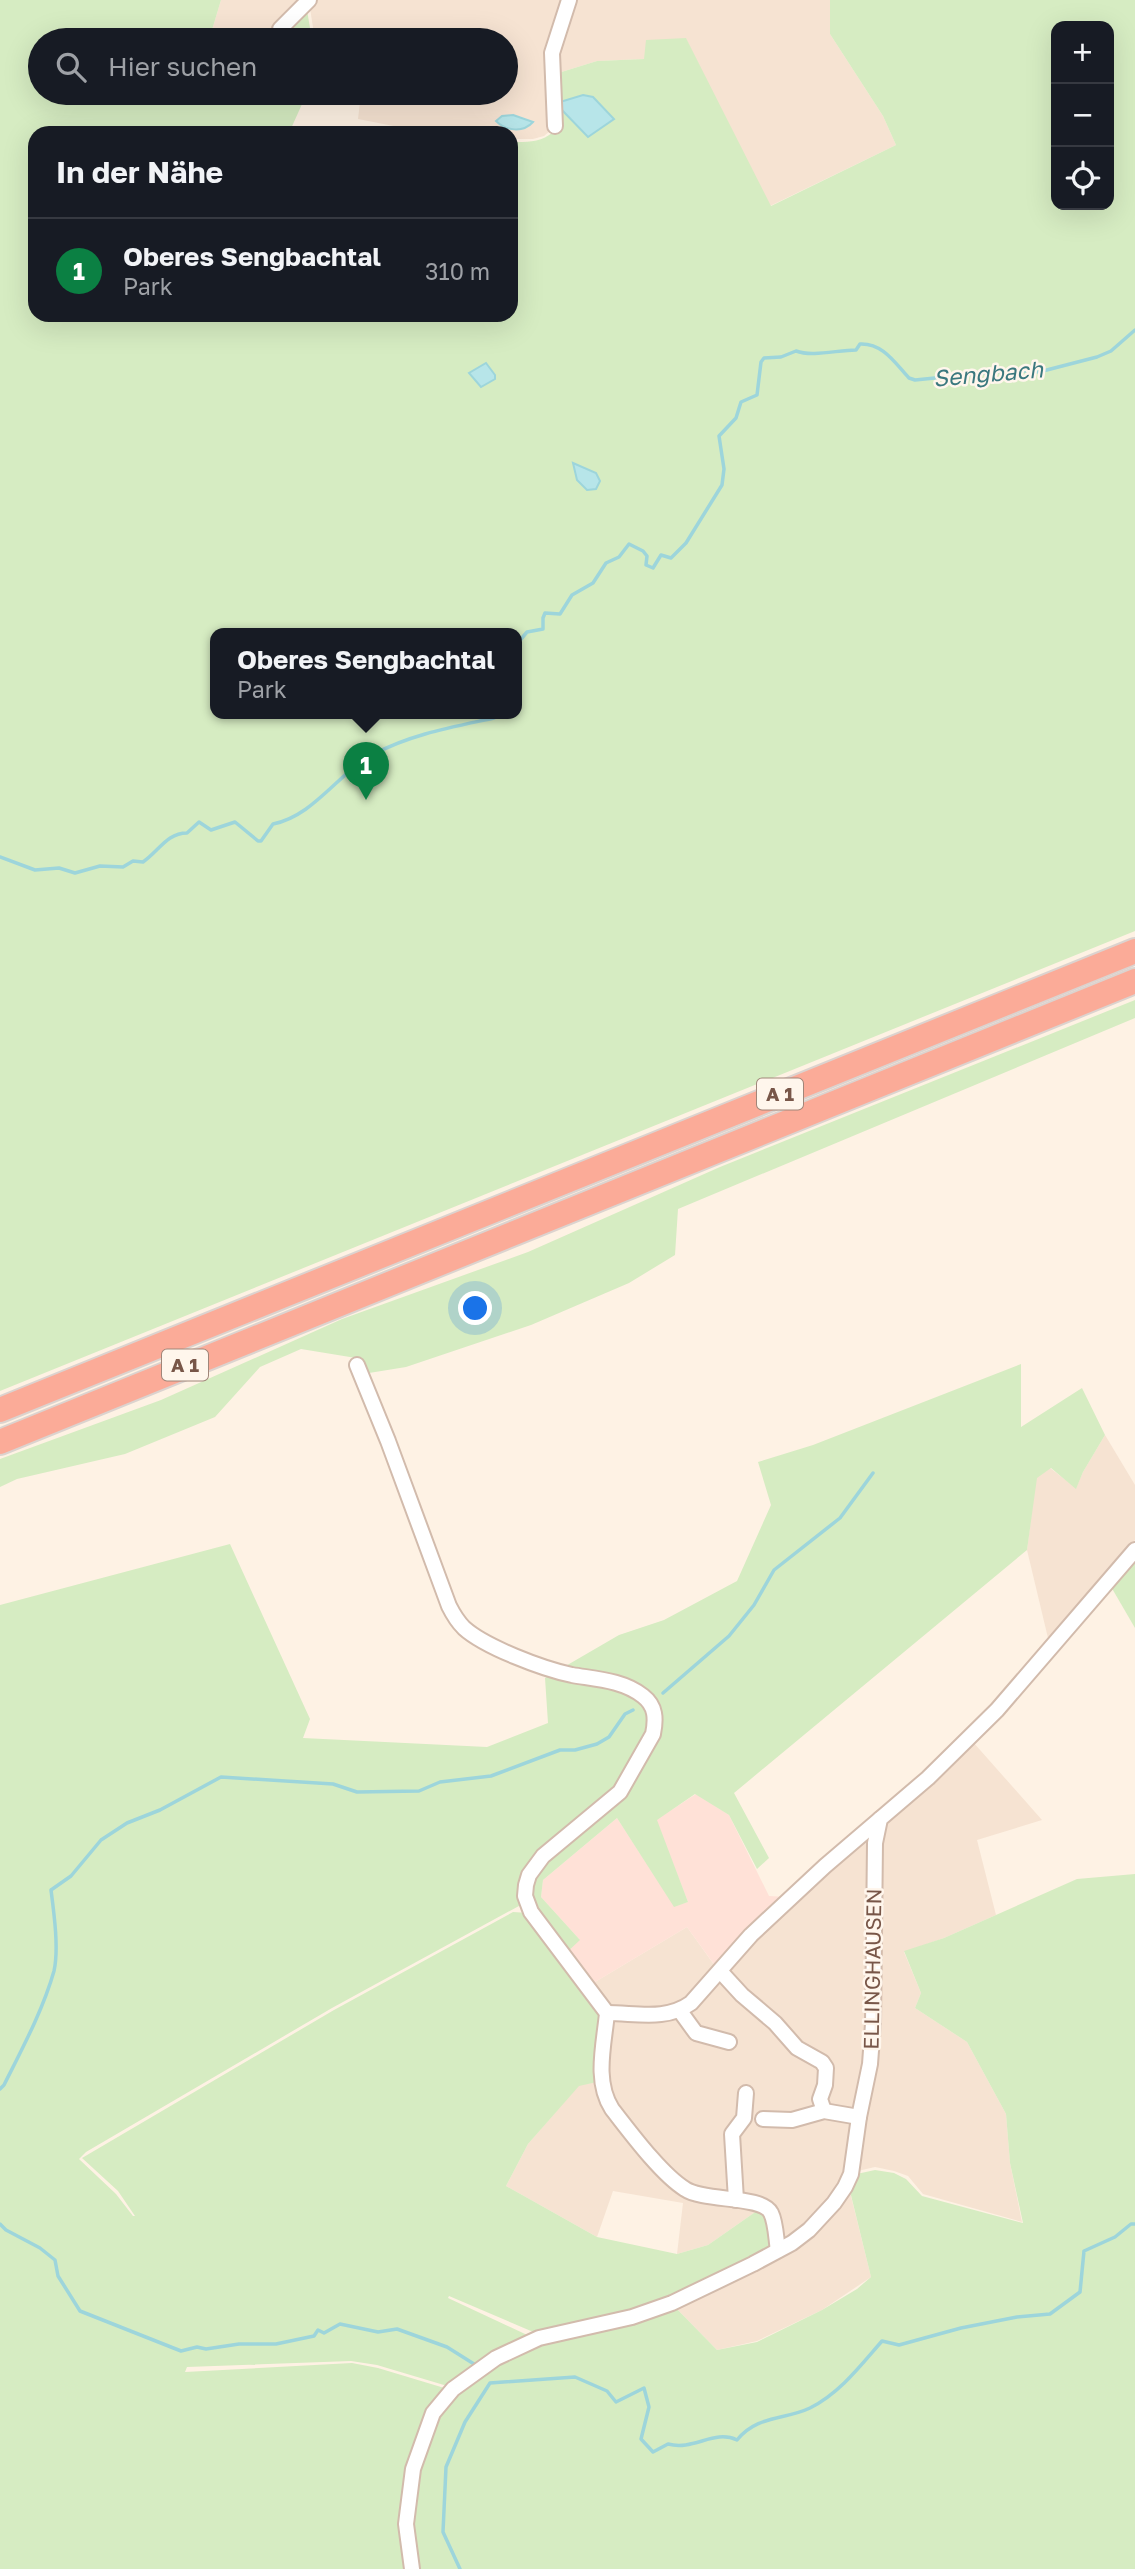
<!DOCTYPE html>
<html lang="de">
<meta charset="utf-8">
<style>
body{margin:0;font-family:"Golos Text",sans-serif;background:#20242c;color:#f1f3f6}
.controls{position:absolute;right:21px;top:21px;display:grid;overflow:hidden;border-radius:14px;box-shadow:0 7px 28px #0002}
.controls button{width:63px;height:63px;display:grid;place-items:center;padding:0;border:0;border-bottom:2px solid #363941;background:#171b24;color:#f1f3f6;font:35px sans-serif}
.you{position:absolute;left:476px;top:1309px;width:24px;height:24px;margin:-18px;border:5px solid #fff;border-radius:50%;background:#1a73e8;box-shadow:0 0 0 10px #1a73e833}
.badge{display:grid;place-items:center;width:46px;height:46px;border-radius:50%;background:#0b8043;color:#fff;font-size:23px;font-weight:700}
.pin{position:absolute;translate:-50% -58px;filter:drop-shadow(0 2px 4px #0008)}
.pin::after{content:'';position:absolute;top:37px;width:24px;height:21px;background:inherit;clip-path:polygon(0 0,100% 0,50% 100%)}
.popup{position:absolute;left:210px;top:628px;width:312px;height:91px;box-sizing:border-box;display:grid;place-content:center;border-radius:14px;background:#171b24;filter:drop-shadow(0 2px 5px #0005);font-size:23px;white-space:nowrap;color:#9ea1a6}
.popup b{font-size:26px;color:#f1f3f6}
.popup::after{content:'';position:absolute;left:50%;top:100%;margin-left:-14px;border:14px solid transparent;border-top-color:#171b24}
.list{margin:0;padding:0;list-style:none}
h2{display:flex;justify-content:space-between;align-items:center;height:91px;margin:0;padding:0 28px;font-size:30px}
h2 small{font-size:23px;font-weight:400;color:#9ea1a6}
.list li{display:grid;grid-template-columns:46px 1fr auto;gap:21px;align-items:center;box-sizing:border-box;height:105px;padding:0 28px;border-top:2px solid #363941}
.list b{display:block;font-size:26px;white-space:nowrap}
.list p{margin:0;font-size:23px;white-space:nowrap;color:#9ea1a6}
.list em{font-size:23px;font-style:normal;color:#9ea1a6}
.icon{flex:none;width:38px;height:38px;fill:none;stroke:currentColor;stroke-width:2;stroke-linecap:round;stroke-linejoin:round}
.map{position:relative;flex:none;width:1135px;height:2569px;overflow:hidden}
.search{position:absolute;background:#171b24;box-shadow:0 7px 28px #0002;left:28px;top:28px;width:490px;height:77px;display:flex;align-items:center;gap:18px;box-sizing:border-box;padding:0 24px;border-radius:38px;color:#9ea1a6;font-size:26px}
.panel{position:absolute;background:#171b24;box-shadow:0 7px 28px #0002;left:28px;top:126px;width:490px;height:196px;border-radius:21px}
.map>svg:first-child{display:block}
.residential{fill:#f6e3d2}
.commercial{fill:#ffe1d7}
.green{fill:#d6ecc2;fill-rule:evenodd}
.water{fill:#b7e5e9;stroke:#9dd5db;stroke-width:2}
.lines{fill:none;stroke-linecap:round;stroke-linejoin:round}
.stream{stroke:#9dd5db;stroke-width:3.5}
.street-casing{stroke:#d2bbac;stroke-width:18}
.highway-casing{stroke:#dcd3cf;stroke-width:28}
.street{stroke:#fff;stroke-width:14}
.highway{stroke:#fbab98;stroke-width:24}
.labels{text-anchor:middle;stroke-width:5;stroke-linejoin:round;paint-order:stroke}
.shield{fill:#fff6ec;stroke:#a08679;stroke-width:2}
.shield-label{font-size:19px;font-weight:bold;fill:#785648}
.street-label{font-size:21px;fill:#785648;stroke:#fff6ec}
.water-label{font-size:23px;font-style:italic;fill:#3a787e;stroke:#fff6ec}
</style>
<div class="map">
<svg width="1135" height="2569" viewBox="0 0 1135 2569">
<rect width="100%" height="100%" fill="#fef2e4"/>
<g class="residential">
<path d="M221 0H306L284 32 276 40H209Z"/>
<path d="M311 0H568L550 53 551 130 544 136 533 139H511V133H429L358 119 361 93H506V40H315L309 2Z"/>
<path d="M571 0H830V34L883 116 896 145 770 206 686 39 644 59 597 61 555 74 554 54Z"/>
<path d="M1105 1435 1135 1485V1540L1050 1639 1048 1638 1027 1550 1036 1478 1050 1468 1076 1488 1083 1472Z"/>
<path d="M973 1742 1042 1820 977 1840 996 1915 944 1938 904 1952 921 1993 915 2008 967 2042 1006 2114 1010 2163 1022 2222 923 2194 908 2176 894 2171 875 2167 849 2173 847 2180 871 2277 822 2310 757 2341 717 2350 674 2306 761 2208 708 2245 677 2254 683 2203 613 2191 597 2237 506 2186 528 2144 579 2085 604 2081 590 1985 687 1927 720 1973 861 1838 892 1818Z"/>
</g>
<path class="commercial" d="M696 1794 729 1815 769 1896 787 1897 721 1974 687 1927 590 1985 565 1954 579 1939 541 1897 543 1880 617 1818 674 1906 688 1902 656 1820Z"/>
<g class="green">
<path d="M0 0H221L209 40H40V93H307L289 133H35V315H511V142C526 142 541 143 553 132L555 74 597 61 644 59 646 40 686 38 771 206 896 145 883 116 830 34V0H1135V931L0 1391ZM1056 26H1109V205H1056ZM216 634H516V714H216Z"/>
<path d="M306 4 312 40H276Z"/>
<path d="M1135 1000V1018L678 1209 675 1255 629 1283 531 1325 406 1367 369 1373 356 1358 301 1349 260 1367 215 1417 125 1454 17 1479 0 1487V1459L161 1400 342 1319 528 1252 720 1167Z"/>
<path d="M1021 1364V1427L1082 1388 1105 1435 1083 1472 1076 1489 1051 1468 1037 1478 1027 1550 734 1793 769 1858 757 1869 729 1815 695 1794 657 1820 688 1902 674 1907 617 1818 543 1880 541 1897 580 1940 565 1954 528 1901 332 2008 86 2152 79 2159 116 2194 133 2216H135L118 2191 82 2158 334 2010 513 1912 528 1913 601 2010 597 2082 579 2086 528 2144 506 2186 597 2237 677 2254 708 2245 761 2208 770 2215 773 2238 769 2251 669 2300 538 2334 449 2296 448 2298 540 2341 674 2306 717 2350 757 2342 822 2310 857 2289 871 2277 848 2183 852 2175 875 2170 894 2173 906 2179 922 2196 1023 2223 1010 2163 1006 2114 967 2042 915 2008 921 1993 904 1951 944 1938 1077 1879 1135 1874V2569H0V1605L230 1544 310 1719 303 1738 487 1747 548 1723 545 1678 619 1635 664 1620 737 1581 771 1505 758 1462 813 1445ZM351 2361 377 2365 454 2388 451 2390 378 2368 352 2363 185 2372 187 2367Z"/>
<path d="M1135 1558V1628L1110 1585Z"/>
</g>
<g class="water">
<path d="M583 95 593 97 614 119 588 137 560 108V102Z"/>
<path d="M513 115 533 122C523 133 506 131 496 121L502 116Z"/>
<path d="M486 363 495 375V379L481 387 469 373Z"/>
<path d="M573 463 596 473 600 481 596 489 587 490 577 480Z"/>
</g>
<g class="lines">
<g class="stream">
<path d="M516 645 527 632 543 629V618L545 613 560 614 572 595 593 583 606 563 619 557 629 544 643 551 647 556 646 565 653 568 661 555 671 558 686 543 722 485 724 469 719 436 736 418 741 402 757 395 761 362 764 358 781 357 796 351C812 357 838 350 856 350L860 344C883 343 895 363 909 378L915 380 1014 370 1039 372 1097 357 1111 351 1135 330"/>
<path d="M516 654 519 657V664H516"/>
<path d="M0 857 35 870 59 868 75 873 100 866 123 867 133 861 143 862C159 851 167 833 187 833L199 822 211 830 235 822 258 841H261L273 824C314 816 338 773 374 754 412 734 453 727 494 718L504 714"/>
<path d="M663 1693 729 1636 754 1605 774 1570 840 1518 873 1473"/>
<path d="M0 2089 4 2085C22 2049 43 2010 54 1971 59 1949 54 1913 51 1890L71 1876 101 1840 127 1823 160 1810 221 1777 333 1784 357 1792 419 1791 440 1782 491 1776 560 1750H575L597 1744 609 1737 625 1714 633 1710"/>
<path d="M0 2224 6 2230 40 2248 55 2260 58 2276 80 2311 181 2351 197 2347 206 2349 239 2344H276L314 2336 318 2330 324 2333 340 2324 378 2332 397 2329 447 2347 474 2364"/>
<path d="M460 2569 443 2532 446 2467 465 2422 490 2383 575 2377 607 2391 616 2402 644 2388 649 2407 641 2439 653 2452 668 2444C694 2451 714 2429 737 2440 757 2415 785 2420 810 2408 840 2393 861 2365 882 2341L899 2345 961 2328 1017 2317 1050 2314 1080 2292 1084 2251 1115 2237 1131 2224H1135"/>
</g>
<g class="street-casing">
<g id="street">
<path d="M280 29 309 0"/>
<path d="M555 126 552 53 569 0"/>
<path d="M357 1365 388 1441 449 1606C453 1614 457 1621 464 1628 485 1647 543 1669 572 1675 595 1679 623 1680 643 1696 656 1706 656 1719 653 1734L620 1792 543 1856 529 1875 526 1885 525 1896 531 1912 607 2013C604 2045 594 2081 612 2109 630 2132 661 2174 685 2189 704 2202 762 2195 771 2213 776 2223 776 2239 778 2250"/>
<path d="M720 1971 742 1995 775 2023 797 2048 822 2062 826 2068 825 2085 820 2099 824 2111"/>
<path d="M680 2011 696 2033 729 2042"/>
<path d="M607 2013C637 2013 666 2021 691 2003L751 1935 825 1866 880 1819"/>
<path d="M763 2119 792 2120 824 2111 859 2117"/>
<path d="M736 2200 732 2134 744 2118 746 2093"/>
<path d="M412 2569 406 2524 413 2469 433 2413 453 2389 496 2358 539 2338 632 2317 672 2303 753 2264 792 2243 809 2230 834 2203 845 2187 851 2174 859 2117 870 2064 873 2024 875 1843 880 1819 928 1778 997 1710 1135 1550"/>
</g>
</g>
<g class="highway-casing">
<g id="highway">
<path d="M0 1410 1135 951"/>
<path d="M0 1442 1135 981"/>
</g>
</g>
<use href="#street" class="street"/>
<use href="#highway" class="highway"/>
</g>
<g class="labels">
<g class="shield">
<rect x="757" y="1078.5" width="46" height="31" rx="5"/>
<rect x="162" y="1349.5" width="46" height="31" rx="5"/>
</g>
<g class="shield-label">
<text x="780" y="1101">A 1</text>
<text x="185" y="1372">A 1</text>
</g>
<g class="street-label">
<text transform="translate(873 1969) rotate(-89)" y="7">ELLINGHAUSEN</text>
</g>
<g class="water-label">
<text transform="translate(988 374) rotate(-5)" y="8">Sengbach</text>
</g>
</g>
</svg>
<div class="controls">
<button>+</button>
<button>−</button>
<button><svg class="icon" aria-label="locate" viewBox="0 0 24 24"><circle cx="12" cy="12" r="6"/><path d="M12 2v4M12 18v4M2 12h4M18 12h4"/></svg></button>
</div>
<div class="you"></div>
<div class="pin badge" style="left:366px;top:800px">1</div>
<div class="popup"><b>Oberes Sengbachtal</b>Park</div>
<div class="search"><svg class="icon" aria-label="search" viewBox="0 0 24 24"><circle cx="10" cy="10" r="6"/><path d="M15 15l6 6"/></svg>Hier suchen</div>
<section class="panel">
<h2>In der Nähe<small></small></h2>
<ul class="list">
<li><span class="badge">1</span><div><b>Oberes Sengbachtal</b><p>Park</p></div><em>310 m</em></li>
</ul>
</section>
</div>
